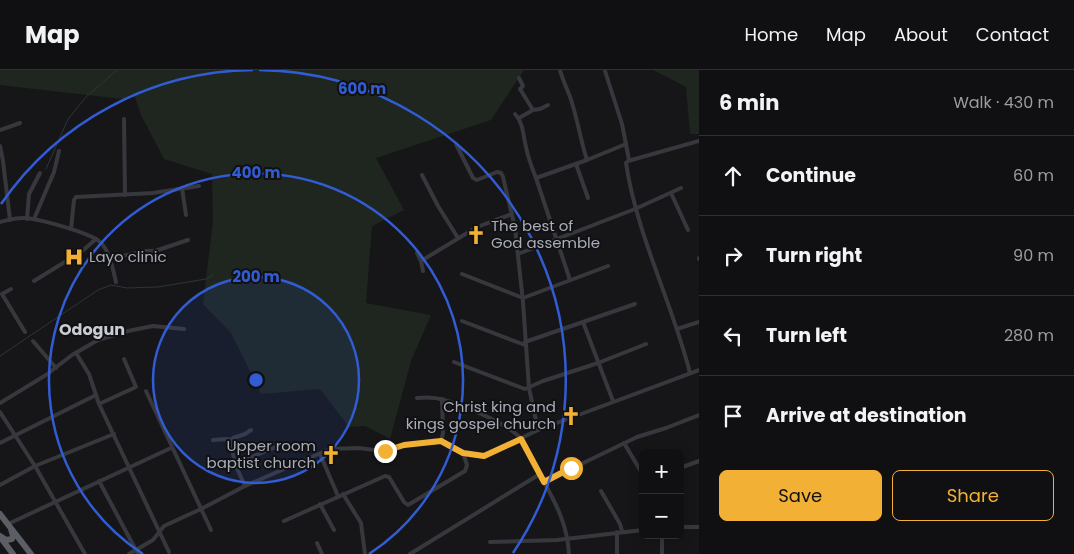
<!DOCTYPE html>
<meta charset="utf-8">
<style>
body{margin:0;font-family:Poppins,sans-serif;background:#1e1e20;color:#f1f3f6}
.controls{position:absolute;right:15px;bottom:15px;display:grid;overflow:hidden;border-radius:8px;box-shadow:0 2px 12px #0003}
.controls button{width:45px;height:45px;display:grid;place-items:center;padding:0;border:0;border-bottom:1px solid #303032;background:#101012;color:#f1f3f6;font:25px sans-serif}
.stop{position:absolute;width:15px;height:15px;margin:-11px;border:4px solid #f2b134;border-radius:50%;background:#fff}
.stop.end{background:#f2b134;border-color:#fff;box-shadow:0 1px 5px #0008}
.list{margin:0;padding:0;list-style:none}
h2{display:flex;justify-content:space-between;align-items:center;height:65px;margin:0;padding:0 20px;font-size:21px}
h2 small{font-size:16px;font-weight:400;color:#9c9d9f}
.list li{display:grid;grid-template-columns:32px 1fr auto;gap:15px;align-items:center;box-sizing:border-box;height:80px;padding:0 20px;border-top:1px solid #303032}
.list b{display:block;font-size:19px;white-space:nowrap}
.list em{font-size:16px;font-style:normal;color:#9c9d9f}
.actions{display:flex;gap:10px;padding:15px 20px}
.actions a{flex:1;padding:11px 0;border:1px solid #f2b134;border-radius:8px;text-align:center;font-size:18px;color:#f2b134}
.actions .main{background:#f2b134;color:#111}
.icon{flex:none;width:28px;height:28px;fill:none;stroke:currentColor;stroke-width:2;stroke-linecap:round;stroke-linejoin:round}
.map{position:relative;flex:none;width:699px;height:484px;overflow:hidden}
header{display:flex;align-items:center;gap:30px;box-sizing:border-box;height:70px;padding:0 25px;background:#101012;border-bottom:1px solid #303032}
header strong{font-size:24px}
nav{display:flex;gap:28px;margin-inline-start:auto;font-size:18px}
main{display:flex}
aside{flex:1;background:#101012}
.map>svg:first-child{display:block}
.green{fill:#1e261f}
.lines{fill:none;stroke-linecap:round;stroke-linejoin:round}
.stream{stroke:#2c353c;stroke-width:1}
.minor{stroke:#37383d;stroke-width:4}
.trunk{stroke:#5b5e65;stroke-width:6}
.route{stroke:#f2b134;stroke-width:6}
.ring{fill:none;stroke:#325cd3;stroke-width:2.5}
.labels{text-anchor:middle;stroke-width:4;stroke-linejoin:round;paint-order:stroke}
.poi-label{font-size:15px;fill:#a8adb8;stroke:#111113;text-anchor:start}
.neighbourhood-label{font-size:16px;font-weight:bold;fill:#c9ccd4;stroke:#111113}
.centre{fill:#325cd3;stroke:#111113;stroke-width:2.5}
.ring-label{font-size:15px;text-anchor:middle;font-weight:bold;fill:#325cd3;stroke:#111113;stroke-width:4;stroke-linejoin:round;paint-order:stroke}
</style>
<header>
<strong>Map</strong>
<nav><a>Home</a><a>Map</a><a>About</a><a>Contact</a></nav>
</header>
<main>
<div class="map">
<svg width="699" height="484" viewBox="0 0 699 484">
<rect width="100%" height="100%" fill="#161618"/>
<g class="green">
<path d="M0 0H524L491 50 376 88 404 140 372 156 366 233 431 245 411 291 390 369 365 356 349 357 320 319 261 324 231 263 203 234 213 151 212 104 164 89 141 45 134 24 122 29 0 15Z"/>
<path d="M653 0H699V64H690L686 17Z"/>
</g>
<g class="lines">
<g class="stream">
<path d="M46 99 68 49 86 27 117 0"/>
<path d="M0 286 98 220 111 215 127 218 158 217 206 209 213 205"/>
</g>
<g class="minor">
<path d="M560 0C563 12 569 22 572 33 578 52 581 72 587 90L536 108 570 210"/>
<path d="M605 1 622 54 629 90"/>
<path d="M533 40 540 39 548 35"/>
<path d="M515 44C524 54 523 66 526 77 528 88 532 98 536 108"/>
<path d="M519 48 533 40 520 19 523 16 519 8"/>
<path d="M124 49 125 125"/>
<path d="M0 60 20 53"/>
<path d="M456 74 473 108 477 110 497 102 501 103 503 107 515 158 523 232 529 318 538 360"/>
<path d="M0 76 3 91 10 150"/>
<path d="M587 90 626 74"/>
<path d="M576 94 588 128"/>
<path d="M422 105 438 136 458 168"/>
<path d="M182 118 186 145"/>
<path d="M671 123 688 160"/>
<path d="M27 149 29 124 40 103"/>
<path d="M34 149 54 102 59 81"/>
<path d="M0 152C8 150 15 148 23 148 37 148 91 163 100 172 110 181 113 200 116 212"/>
<path d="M71 159 74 130 76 127 153 123 199 116"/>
<path d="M417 183 421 191 423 201"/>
<path d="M518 184 635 139 681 118"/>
<path d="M699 188V189"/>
<path d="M109 189 146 181H155L188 170"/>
<path d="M421 191 477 157 512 144"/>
<path d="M462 204 523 228 608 196"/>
<path d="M34 211 81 182 96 169"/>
<path d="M11 219 2 224 25 262"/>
<path d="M462 251 525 275"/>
<path d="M583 252 613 331"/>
<path d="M677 259 699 252"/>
<path d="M33 271 56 298"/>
<path d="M525 272 635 234"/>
<path d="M76 283 89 304 99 334 169 482"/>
<path d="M454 292 525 319 543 311 598 293 646 274"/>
<path d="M690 303C672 232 637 166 626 93L628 91 699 71"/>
<path d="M146 321 211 460"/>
<path d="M417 328C426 327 435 327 444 330 463 335 509 354 521 369 528 377 532 390 537 399 553 429 567 450 569 484"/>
<path d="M0 333 46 305 72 285 98 270 128 261 153 256 184 259"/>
<path d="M99 334 136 317 124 289"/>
<path d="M0 342 35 396 85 484"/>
<path d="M213 370 227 369 231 370"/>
<path d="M441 371 443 363 442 329"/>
<path d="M0 373 96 325"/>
<path d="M624 373 643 405"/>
<path d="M320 384 338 426"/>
<path d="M235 394 278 376"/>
<path d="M680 398 699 391"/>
<path d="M99 411 138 484"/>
<path d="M544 412 637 367 666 358 699 345"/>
<path d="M0 415 35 396 114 364"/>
<path d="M245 416 235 394 231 373 233 368 245 364 251 360"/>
<path d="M601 421 620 454 622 461"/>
<path d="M343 424 361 453 365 484"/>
<path d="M320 434 334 460"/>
<path d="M284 451 385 406 389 407 404 432 408 435 465 401 467 395 463 383"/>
<path d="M8 454 171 378"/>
<path d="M680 457H699"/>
<path d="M662 465V484"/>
<path d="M490 472 557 470 643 460"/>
<path d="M317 473 322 484"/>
<path d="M129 484 153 470 164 456 201 439 245 416 330 379 359 378 382 381 404 375 441 371 463 383 484 386 538 360 699 300"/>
<path d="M410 484 540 404"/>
<path d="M617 484V462"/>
</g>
<g class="trunk">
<path d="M0 444 31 484"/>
<path d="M0 466 6 470 12 469 13 466 11 459"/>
<path d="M1 468 13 484"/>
</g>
</g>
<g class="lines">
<path class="route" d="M385 381 404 375 441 371 463 383 484 386 521 369 544 412 571 398"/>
</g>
<circle cx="256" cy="310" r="103" fill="#325cd3" fill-opacity=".12"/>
<g class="ring">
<circle cx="256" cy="310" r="103"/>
<path d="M143 484A207 207 0 1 1 369 484"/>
<path d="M1 134A310 310 0 0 1 253 0M259 0A310 310 0 0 1 513 483"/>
</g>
<defs>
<g id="church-bare" transform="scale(1.5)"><path d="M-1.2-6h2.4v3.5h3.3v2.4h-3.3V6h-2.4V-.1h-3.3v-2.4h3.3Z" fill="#f2b134" stroke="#111113" stroke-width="2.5" paint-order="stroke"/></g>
<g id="hospital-bare" transform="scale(1.5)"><path d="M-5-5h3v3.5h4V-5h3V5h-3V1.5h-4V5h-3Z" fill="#f2b134" stroke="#111113" stroke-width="2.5" paint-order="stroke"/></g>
</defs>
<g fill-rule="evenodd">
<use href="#church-bare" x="476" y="165"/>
<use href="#hospital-bare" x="74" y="187"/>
<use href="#church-bare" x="571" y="346"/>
<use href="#church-bare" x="331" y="385"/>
</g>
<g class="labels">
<g class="poi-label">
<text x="491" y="161">The best of<tspan x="491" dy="17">God assemble</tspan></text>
<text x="89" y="192">Layo clinic</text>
<text x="556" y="342" text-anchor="end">Christ king and<tspan x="556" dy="17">kings gospel church</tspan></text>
<text x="316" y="381" text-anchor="end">Upper room<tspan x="316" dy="17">baptist church</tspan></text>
</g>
<g class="neighbourhood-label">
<text x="92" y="265">Odogun</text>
</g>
</g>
<circle cx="256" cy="310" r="8" class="centre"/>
<g class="ring-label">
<text x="362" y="24">600 m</text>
<text x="256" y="108">400 m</text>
<text x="256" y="212">200 m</text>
</g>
</svg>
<div class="controls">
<button>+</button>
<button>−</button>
</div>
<div class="stop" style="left:571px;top:398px"></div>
<div class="stop end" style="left:385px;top:381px"></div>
</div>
<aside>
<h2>6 min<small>Walk · 430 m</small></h2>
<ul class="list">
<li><svg class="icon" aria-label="ahead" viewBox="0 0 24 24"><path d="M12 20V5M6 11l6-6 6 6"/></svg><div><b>Continue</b></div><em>60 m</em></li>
<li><svg class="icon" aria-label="right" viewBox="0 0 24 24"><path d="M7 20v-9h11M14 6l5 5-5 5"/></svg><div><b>Turn right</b></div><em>90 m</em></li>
<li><svg class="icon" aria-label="left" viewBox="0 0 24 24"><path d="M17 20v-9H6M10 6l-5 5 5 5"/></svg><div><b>Turn left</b></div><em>280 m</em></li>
<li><svg class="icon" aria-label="arrive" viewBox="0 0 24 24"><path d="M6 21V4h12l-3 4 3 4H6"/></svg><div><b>Arrive at destination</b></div></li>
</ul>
<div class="actions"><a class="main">Save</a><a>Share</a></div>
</aside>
</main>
